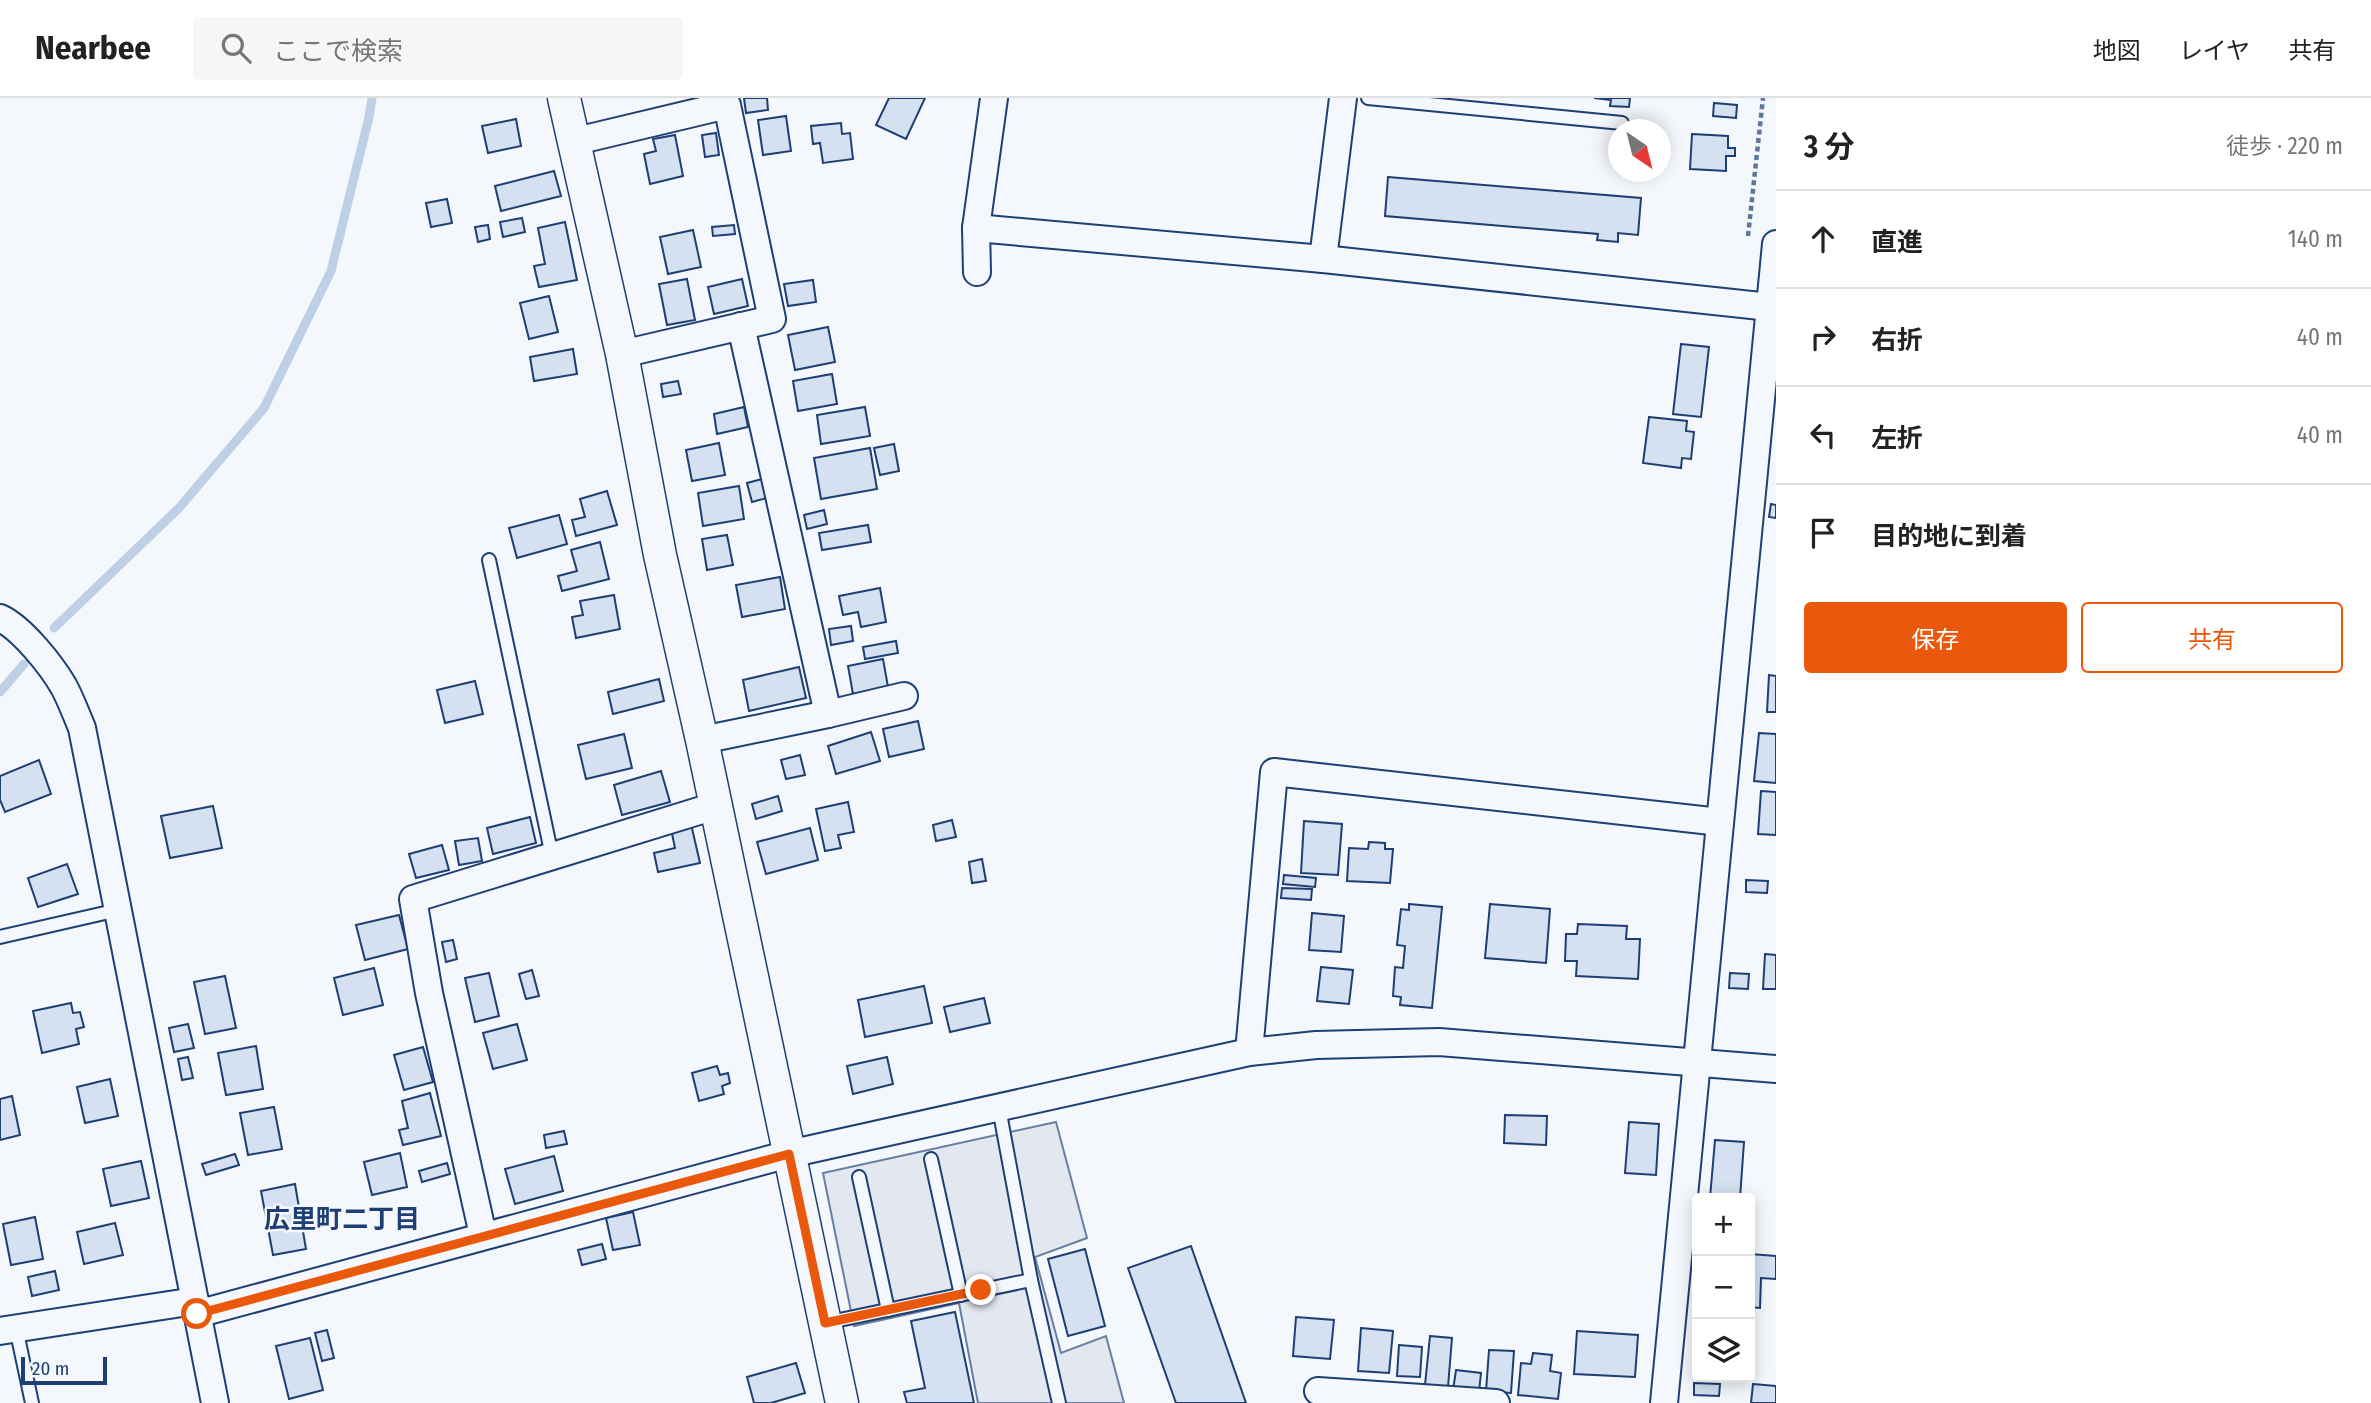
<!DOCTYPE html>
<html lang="ja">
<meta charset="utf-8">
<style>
body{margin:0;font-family:"Fira Sans Condensed","Noto Sans JP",sans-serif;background:#f6f6f6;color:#222}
.controls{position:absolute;right:21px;bottom:21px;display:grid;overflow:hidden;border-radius:7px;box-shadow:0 4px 18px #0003}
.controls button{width:63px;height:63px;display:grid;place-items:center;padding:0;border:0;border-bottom:2px solid #e0e0e0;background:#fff;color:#222;font:35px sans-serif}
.compass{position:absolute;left:1608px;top:21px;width:63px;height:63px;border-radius:50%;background:#fff;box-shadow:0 4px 18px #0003;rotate:145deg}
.scale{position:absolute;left:21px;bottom:18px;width:86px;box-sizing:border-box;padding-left:7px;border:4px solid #1d3f73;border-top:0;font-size:19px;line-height:24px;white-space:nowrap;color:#1d3f73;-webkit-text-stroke:5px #f4f7fb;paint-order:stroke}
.stop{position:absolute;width:21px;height:21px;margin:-16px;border:5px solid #ea580c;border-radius:50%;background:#fff}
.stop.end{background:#ea580c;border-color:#fff;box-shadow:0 2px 7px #0008}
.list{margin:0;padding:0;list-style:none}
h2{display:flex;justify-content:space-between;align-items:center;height:91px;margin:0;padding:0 28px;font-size:30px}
h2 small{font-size:23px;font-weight:400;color:#767676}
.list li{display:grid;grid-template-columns:46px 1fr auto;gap:21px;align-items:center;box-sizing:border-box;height:98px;padding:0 28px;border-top:2px solid #e0e0e0}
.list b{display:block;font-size:26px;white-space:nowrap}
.list em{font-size:23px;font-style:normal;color:#767676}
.actions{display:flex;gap:14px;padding:21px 28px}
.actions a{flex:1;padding:16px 0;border:2px solid #ea580c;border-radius:7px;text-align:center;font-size:24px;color:#ea580c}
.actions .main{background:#ea580c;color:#fff}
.icon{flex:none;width:38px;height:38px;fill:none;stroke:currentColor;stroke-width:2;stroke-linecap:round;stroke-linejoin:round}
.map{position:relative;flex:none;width:1776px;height:1305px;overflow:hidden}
header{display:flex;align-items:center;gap:42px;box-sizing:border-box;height:98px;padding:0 35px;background:#fff;border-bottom:2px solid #e0e0e0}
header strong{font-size:33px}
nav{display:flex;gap:38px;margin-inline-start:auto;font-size:24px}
.search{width:490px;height:63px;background:#f6f6f6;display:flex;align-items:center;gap:18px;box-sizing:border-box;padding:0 24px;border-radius:7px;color:#767676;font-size:26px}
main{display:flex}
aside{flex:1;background:#fff}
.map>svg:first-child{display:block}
.parking{fill:#e3e8f0;stroke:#687fa3;stroke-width:2}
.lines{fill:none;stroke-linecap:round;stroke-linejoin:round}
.stream{stroke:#bed0e5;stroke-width:9}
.building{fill:#d5e0f0;stroke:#1d3f73;stroke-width:2}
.service-casing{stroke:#1d3f73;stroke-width:16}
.minor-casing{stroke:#1d3f73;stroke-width:30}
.tertiary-casing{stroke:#1d3f73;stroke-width:35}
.path{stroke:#5e769c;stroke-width:4.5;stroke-dasharray:5 3.5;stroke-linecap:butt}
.service{stroke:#f4f7fb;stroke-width:12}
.minor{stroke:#f4f7fb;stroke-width:26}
.tertiary{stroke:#f4f7fb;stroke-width:32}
.route{stroke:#ea580c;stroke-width:9}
.labels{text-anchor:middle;stroke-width:5;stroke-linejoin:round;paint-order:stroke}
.neighbourhood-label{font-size:26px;font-weight:bold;fill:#1d3f73;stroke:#f4f7fb}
</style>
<header>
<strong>Nearbee</strong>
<div class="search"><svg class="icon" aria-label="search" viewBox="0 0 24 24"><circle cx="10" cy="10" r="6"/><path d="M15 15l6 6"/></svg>ここで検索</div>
<nav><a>地図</a><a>レイヤ</a><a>共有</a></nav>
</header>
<main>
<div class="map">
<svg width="1776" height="1305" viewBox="0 0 1776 1305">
<rect width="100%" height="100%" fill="#f4f7fb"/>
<path class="parking" d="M1056 1024 1087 1140 1035 1159 1061 1255 1106 1238 1124 1305H978L959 1205 854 1228 823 1075Z"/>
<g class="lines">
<g class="stream">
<path d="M54 530 179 410 264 310 331 173 369 19 372 0"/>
<path d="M0 594 24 566"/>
</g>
</g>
<g class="building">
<path d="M744 0H767L768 12 746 15Z"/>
<path d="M889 0H925L906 41 876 27Z"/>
<path d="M1594 0H1630L1629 9 1610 8 1611 2Z"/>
<path d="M1714 5 1737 7 1736 20 1713 18Z"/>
<path d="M786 18 791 53 763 57 758 22Z"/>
<path d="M516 21 521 48 488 55 482 28Z"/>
<path d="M841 25 842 36 850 35 853 61 823 65 820 45 813 46 811 28Z"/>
<path d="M716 35 719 57 705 59 702 37Z"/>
<path d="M1692 36 1728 38V50H1735V58H1726V73L1690 71Z"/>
<path d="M675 37 683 78 650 86 644 56 656 53 653 41Z"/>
<path d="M554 73 561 98 501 113 495 88Z"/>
<path d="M1388 79 1641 100 1638 137 1618 135V144L1597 142 1598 136 1385 118Z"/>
<path d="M447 101 452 125 431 129 426 105Z"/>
<path d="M522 120 525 134 503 139 500 124Z"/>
<path d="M565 124 577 182 539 189 534 168 545 166 538 130Z"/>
<path d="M488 127 490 141 478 144 475 129Z"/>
<path d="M734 127 735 136 713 138 712 129Z"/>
<path d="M693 132 701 169 668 176 660 139Z"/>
<path d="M687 181 695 222 667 227 659 186Z"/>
<path d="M742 181 748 208 714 216 708 189Z"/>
<path d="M813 182 816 204 788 208 784 186Z"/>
<path d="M549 198 558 234 529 241 520 205Z"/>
<path d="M828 229 835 264 795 272 788 237Z"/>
<path d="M1681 246 1709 249 1701 319 1673 316Z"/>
<path d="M573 251 577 276 534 283 530 259Z"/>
<path d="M832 276 837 306 798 313 793 283Z"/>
<path d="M678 283 681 296 663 299 661 286Z"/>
<path d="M744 309 748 329 717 336 714 316Z"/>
<path d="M865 309 870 338 821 346 817 317Z"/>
<path d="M1649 319 1687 323 1686 333 1694 334 1691 361 1682 360 1681 370 1643 365Z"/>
<path d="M719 345 725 377 692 383 686 352Z"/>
<path d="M894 346 899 373 880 377 874 350Z"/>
<path d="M870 350 877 391 821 401 814 360Z"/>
<path d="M762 381 767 400 752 404 747 385Z"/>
<path d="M739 388 744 421 703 428 698 395Z"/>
<path d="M607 393 617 427 576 438 572 422 585 419 580 401Z"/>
<path d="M1771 406 1776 407V420L1769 419Z"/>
<path d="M824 412 827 426 807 431 804 417Z"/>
<path d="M559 417 567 446 517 460 509 430Z"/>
<path d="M868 427 871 444 822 452 819 435Z"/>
<path d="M727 437 733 467 707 472 702 441Z"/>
<path d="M600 444 609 481 562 493 558 478 577 473 571 452Z"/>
<path d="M780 479 785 511 742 519 736 487Z"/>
<path d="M880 490 886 524 861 529 858 514 843 517 839 498Z"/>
<path d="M614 497 620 531 576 540 572 519 583 517 580 503Z"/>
<path d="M851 528 853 543 831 547 829 531Z"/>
<path d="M896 543 898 555 865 561 863 549Z"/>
<path d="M883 561 888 589 853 596 848 568Z"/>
<path d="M799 569 806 600 749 613 743 582Z"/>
<path d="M1769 577 1776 578V614H1767Z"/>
<path d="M659 581 664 603 613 616 608 594Z"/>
<path d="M475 583 483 616 445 625 437 592Z"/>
<path d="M918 623 924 651 889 659 883 631Z"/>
<path d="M871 634 880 663 836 676 828 648Z"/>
<path d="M1759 635 1776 636V685L1754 683Z"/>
<path d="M624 636 632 670 586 681 578 647Z"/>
<path d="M800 657 805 677 786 681 781 662Z"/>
<path d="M39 662 51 696 5 714 0 702V678Z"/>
<path d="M661 673 670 704 622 717 614 687Z"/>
<path d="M1761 693 1776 694V737L1758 736Z"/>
<path d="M778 698 782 713 756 721 752 706Z"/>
<path d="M848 704 854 734 838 737 841 750 825 753 816 711Z"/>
<path d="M213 708 222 750 170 760 161 718Z"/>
<path d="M530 719 536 745 493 756 487 730Z"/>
<path d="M952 722 956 739 936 743 933 727Z"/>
<path d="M1304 723 1342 726 1338 777 1301 775Z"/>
<path d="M691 726 700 765 658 774 654 755 675 750 671 731Z"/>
<path d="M810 730 818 762 766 776 757 744Z"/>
<path d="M478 740 482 763 459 767 455 743Z"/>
<path d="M1369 744 1385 745V751H1393L1390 785 1347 783 1349 750 1368 751Z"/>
<path d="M442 747 449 772 416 780 409 756Z"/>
<path d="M982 761 986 783 972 785 969 764Z"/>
<path d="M67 766 78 796 38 809 28 780Z"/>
<path d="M1284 777 1316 780 1315 789 1283 786Z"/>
<path d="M1746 782 1768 783 1767 795 1746 794Z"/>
<path d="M1282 790 1312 791 1311 802 1281 800Z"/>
<path d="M1409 806 1442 809 1432 910 1400 907 1401 899 1393 898 1395 869 1403 870 1405 848 1397 847 1401 811 1409 812Z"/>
<path d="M1490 806 1550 811 1546 865 1485 860Z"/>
<path d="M1312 815 1344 818 1341 854 1309 852Z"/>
<path d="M399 817 408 851 365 862 356 827Z"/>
<path d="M1578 826 1627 828 1626 841H1640L1638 881 1576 878 1577 863H1565L1566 836H1577Z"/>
<path d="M453 842 457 861 446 864 442 844Z"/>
<path d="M1765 856 1776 857V891H1763Z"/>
<path d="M1321 869 1353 872 1349 906 1317 903Z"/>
<path d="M374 870 383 907 343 917 334 880Z"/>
<path d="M532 872 539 898 526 901 519 876Z"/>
<path d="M489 875 499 918 475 924 465 880Z"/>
<path d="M1730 875 1749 876 1748 891 1729 890Z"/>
<path d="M225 878 236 930 205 936 194 884Z"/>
<path d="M924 888 932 925 865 939 858 902Z"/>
<path d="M984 900 990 925 950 934 944 909Z"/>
<path d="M71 905 73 915 80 914 84 929 76 931 79 946 42 955 33 913Z"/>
<path d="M188 926 194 950 174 954 169 930Z"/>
<path d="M517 926 527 962 493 971 483 935Z"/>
<path d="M256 948 263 991 226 997 218 955Z"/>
<path d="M423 949 433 984 404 992 394 957Z"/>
<path d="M188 959 193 980 182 982 178 961Z"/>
<path d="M887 959 893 986 853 996 847 968Z"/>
<path d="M717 968 720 977 728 975 730 985 722 988 724 996 699 1003 692 975Z"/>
<path d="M110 981 118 1018 85 1025 77 989Z"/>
<path d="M430 995 441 1038 403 1047 399 1032 408 1030 402 1003Z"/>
<path d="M12 998 20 1037 0 1042V1001Z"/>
<path d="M274 1009 282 1051 248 1057 240 1015Z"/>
<path d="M1505 1017 1547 1018 1546 1047 1504 1045Z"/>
<path d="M1629 1024 1659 1026 1656 1077 1625 1075Z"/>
<path d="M564 1033 567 1046 546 1050 544 1037Z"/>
<path d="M1715 1042 1744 1044 1740 1100H1710Z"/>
<path d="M400 1055 407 1089 372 1097 364 1064Z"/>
<path d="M235 1056 239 1067 206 1077 202 1066Z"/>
<path d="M554 1058 563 1093 515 1106 505 1071Z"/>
<path d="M141 1063 149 1100 111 1108 103 1071Z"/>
<path d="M447 1065 450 1076 422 1084 419 1073Z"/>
<path d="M295 1086 306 1151 273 1157 261 1093Z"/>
<path d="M633 1114 640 1147 613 1152 606 1120Z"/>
<path d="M35 1119 43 1161 11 1167 3 1126Z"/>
<path d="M115 1125 123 1157 84 1166 77 1134Z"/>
<path d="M602 1146 606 1161 582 1167 578 1152Z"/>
<path d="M1191 1148 1246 1305H1176L1128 1170Z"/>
<path d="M1085 1151 1105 1228 1068 1238 1048 1161Z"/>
<path d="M1750 1156 1776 1158V1181L1761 1180 1760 1210 1750 1209Z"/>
<path d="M55 1173 59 1192 32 1198 28 1179Z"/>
<path d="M955 1214 974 1305H907L904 1294 925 1290 911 1223Z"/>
<path d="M1296 1219 1334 1222 1330 1261 1293 1258Z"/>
<path d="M1361 1230 1393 1233 1389 1275 1358 1273Z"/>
<path d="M327 1232 334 1260 322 1263 315 1235Z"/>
<path d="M1577 1233 1638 1237 1635 1279 1574 1276Z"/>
<path d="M1430 1238 1452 1240 1448 1289 1425 1287Z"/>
<path d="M310 1240 323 1292 289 1301 276 1248Z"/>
<path d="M1399 1247 1422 1249 1420 1279 1397 1278Z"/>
<path d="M1489 1252 1514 1253 1511 1295 1486 1293Z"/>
<path d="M1533 1255 1552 1257 1550 1273 1561 1275 1558 1301 1518 1297 1521 1265 1531 1266Z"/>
<path d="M796 1265 805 1295 771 1305H754L747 1279Z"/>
<path d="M1456 1272 1481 1275 1479 1294 1453 1292Z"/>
<path d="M1694 1285 1720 1286 1719 1298 1694 1297Z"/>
<path d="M1753 1286 1776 1288V1305H1751Z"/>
</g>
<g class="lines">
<g class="service-casing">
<g id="service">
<path d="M1368 0 1622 25"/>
<path d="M489 462 552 758"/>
<path d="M0 839 118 812"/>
<path d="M999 1010 1031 1182 1059 1305"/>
<path d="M931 1061 961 1197"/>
<path d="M859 1079 888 1212"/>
<path d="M825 1225 1031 1182"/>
<path d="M16 1230 32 1305"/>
</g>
</g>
<g class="minor-casing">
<g id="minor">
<path d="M572 44 727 7 772 221 622 256"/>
<path d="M976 130 1323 161 1770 209"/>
<path d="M1323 161 1343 0"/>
<path d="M977 174 976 130 994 0"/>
<path d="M0 520C22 530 52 568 64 589 71 602 76 616 82 630L215 1305"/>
<path d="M828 616 904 598"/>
<path d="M702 642 828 616 741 228"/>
<path d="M1249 954 1274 674 1720 724"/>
<path d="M483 1137 429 895 413 801 715 708"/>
<path d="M197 1216 789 1056 1249 954 1316 947 1439 944 1776 971"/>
<path d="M0 1233 195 1203"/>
<path d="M1318 1293 1496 1305"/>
<path d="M1664 1305 1776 146"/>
</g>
</g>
<g class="tertiary-casing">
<path id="tertiary" d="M564 0 622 256 660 457 702 642 842 1305"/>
</g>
<path class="path" d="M1748 138 1763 0"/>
<use href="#service" class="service"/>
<use href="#minor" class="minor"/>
<use href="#tertiary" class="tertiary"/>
</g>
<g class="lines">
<path class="route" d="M197 1216 789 1056 825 1225 981 1192"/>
</g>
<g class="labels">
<g class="neighbourhood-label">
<text x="342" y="1130">広里町二丁目</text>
</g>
</g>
</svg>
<div class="controls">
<button>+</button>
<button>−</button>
<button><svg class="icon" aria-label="layers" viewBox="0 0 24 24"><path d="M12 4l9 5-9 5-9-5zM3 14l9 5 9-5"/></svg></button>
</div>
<svg class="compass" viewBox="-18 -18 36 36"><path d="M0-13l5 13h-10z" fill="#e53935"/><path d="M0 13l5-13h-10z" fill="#767676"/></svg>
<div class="scale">20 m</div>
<div class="stop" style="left:197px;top:1216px"></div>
<div class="stop end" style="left:981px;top:1192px"></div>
</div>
<aside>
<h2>3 分<small>徒歩 · 220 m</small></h2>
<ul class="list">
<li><svg class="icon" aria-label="ahead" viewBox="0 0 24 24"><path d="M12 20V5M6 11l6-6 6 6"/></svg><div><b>直進</b></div><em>140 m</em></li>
<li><svg class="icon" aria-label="right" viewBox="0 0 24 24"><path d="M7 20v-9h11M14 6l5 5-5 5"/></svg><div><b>右折</b></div><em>40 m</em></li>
<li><svg class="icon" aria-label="left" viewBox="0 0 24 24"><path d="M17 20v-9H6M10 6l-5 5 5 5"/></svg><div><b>左折</b></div><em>40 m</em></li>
<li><svg class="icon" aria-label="arrive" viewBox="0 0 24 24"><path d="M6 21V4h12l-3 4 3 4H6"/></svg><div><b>目的地に到着</b></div></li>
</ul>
<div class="actions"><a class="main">保存</a><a>共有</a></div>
</aside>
</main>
